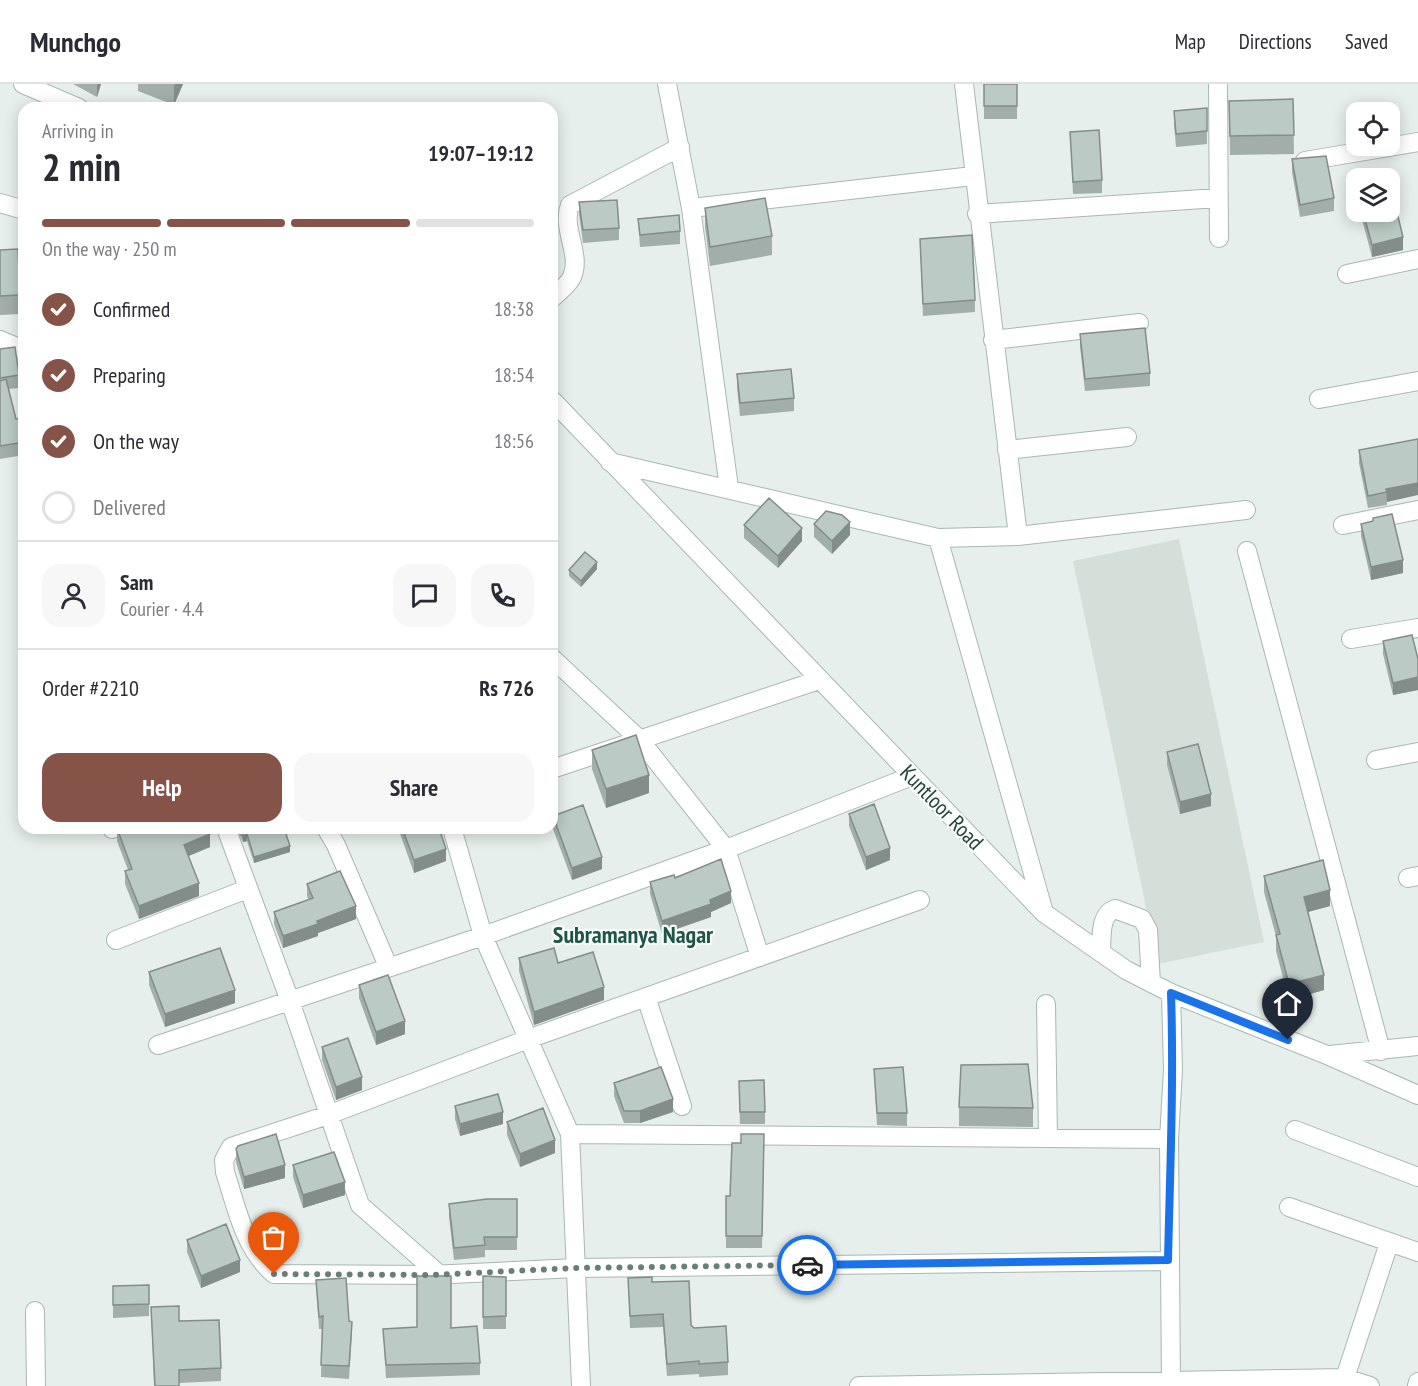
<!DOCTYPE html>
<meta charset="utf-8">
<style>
body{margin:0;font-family:"PT Sans Narrow",sans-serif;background:#f7f7f7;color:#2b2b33;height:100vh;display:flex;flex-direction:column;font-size:22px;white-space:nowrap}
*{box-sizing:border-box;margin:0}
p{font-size:20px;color:#7c7c81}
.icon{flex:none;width:33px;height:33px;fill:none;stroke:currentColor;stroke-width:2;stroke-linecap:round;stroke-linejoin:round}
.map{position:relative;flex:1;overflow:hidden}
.side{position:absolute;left:18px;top:18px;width:540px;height:732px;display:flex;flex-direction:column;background:#fff;border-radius:18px;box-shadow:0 3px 15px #0003}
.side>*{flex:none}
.fabs{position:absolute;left:1346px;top:18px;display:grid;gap:12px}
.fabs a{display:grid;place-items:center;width:54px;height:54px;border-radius:12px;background:#fff;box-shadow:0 3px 15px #0003;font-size:30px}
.pin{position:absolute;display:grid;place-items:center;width:51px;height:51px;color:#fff;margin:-62px -26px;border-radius:50% 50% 50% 0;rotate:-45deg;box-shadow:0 0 6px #0007}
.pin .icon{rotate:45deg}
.courier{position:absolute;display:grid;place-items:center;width:60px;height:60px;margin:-30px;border:4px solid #1a73e8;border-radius:50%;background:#fff;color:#222;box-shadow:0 2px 8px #0007}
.overview em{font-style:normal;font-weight:700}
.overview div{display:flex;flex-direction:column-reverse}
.overview{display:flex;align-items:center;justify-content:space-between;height:102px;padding:0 24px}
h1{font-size:39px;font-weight:700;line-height:45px}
.bar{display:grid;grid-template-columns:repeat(4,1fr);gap:9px 6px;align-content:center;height:72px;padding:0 24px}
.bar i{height:8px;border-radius:4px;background:#e1e1e2}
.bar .selected{background:#855347}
.bar p{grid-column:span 4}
.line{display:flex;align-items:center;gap:15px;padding:0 24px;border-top:2px solid #e1e1e2}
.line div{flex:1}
.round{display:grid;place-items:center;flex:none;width:63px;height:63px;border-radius:18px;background:#f7f7f7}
ol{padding:0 24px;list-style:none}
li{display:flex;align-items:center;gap:18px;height:66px}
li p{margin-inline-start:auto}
li .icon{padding:6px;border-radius:50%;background:#855347;color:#fff;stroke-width:4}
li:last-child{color:#7c7c81}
li i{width:33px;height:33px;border:3px solid #e1e1e2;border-radius:50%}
.action{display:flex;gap:12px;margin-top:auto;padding:12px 24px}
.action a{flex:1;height:69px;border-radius:18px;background:#855347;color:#fff;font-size:24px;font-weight:700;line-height:69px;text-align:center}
.action a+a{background:#f7f7f7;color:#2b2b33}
header{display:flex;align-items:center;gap:36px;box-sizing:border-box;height:84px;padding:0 30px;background:#fff;border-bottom:2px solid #e1e1e2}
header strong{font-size:28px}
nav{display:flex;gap:33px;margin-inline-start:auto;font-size:21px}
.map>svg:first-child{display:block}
</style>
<header>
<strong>Munchgo</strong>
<nav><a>Map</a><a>Directions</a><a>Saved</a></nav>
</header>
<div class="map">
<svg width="1418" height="1302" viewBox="0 0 1418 1302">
<rect width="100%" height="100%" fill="#e6efeb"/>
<path fill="#d4dfda" d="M1179,455l85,403 -106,22 -85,-403z"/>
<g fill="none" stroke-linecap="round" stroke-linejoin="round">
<defs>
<path id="minor" d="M23,0l56,24
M667,0l24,124 38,280
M1218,0l1,154
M1305,77l113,-19
M0,119l24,7
M691,124l282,-32
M977,130l241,-16
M1347,190l71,-15
M552,214c7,-6 16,-13 20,-21 10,-23 -11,-48 -2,-72l110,-58
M0,256l24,10
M993,256l146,-17
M1319,315l99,-18
M552,316l492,513 82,57 45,23 156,62 91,40
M1007,366l120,-13
M610,378l328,76 80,-2 -54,-452
M1343,441l75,-15
M1018,452l228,-26
M938,454l105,371
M1247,467l134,500
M1351,555l67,-11
M552,574l87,81 87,110 34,108
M1376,676l42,-8
M552,685l267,-89
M226,744l64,173 70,204 80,70
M326,744l10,17 52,121
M452,744l31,108 87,198 11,252
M112,745l3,-1
M1408,794l10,-2
M920,816l-392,139 -200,76 -97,32 -7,13 1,12c12,37 19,76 49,102l157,1 145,-7 592,-7
M116,856l131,-51
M1101,869c1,-16 -2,-38 14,-44l27,10 6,11 3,53
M1171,909l2,77 -4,69 2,247
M646,913l36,109
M1046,920l2,133
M158,961l325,-109 243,-87 186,-73
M1330,971l88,-9
M1295,1046l123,47
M570,1050l599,5
M1289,1123l129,45
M35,1227l1,75
M1345,1294l44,-135
M859,1302l486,-8 25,8
M1417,1302l1,-4"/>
</defs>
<use href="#minor" stroke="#a8b8b2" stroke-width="20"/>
<use href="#minor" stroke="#fff" stroke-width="18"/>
</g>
<path fill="#a1aea9" d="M73,0h28l-4,13z
M138,0h45l-9,21 -36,-14z
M984,0h33v35h-33z
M1293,15l1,55 -64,1 -1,-54z
M1207,24v36l-31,3 -2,-23v-13z
M1070,48l32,48v13l-29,1z
M1292,75l42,39v13l-34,6 -8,-45z
M579,118l40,26v12l-36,3 -4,-28z
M705,124l67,28v19l-62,11 -5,-39z
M1360,128h29l14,38 -31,7z
M638,135l42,12v13l-40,3z
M920,155l55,61v12l-52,4z
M0,166l20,45v19l-20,1z
M1080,250l70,39v13l-65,5 -5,-44z
M0,265l19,26v13l-10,1 7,30 8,-1v37l-24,4z
M737,290l57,24v13l-54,5 -3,-29z
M1418,355l-31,63v3l-19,3 -9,-45v-13z
M1373,434l30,55 -32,7 -10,-44v-12l12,-3z
M814,440l36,11 -18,19 -18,-17z
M744,441l58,16 -24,27 -34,-30z
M597,485l-16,18 -12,-11v-6z
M1383,557l35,18v31l-25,5 -10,-41z
M592,666l57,43 -43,15 -14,-39z
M1167,668l44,54 -31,8 -13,-49z
M849,730l41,46 -24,10 -17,-44z
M553,732l49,53 -30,11 -19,-51z
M117,744l93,19 -22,9 11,40 -60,23 -14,-35v-13l3,-1 -11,-29z
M236,744h48l6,24 -36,11 -7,-22 -4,1z
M398,744h43v2l-1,1 6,30 -32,12z
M1264,792l66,30 -22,6 16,78 -35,10 -13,-49v-15l-12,-44z
M675,794l56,25 -20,9v5l-49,17 -12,-40v-12z
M307,800l49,35 -38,14v3l-35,12 -9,-24v-12l35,-12 -2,-4z
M519,874l39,5 46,37 -70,25 -15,-54z
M149,888l86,31 -70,24 -16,-42z
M359,901l46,49 -29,11 -17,-47z
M322,963l40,43 -26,10 -14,-40z
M874,985l33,44v13l-30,-1z
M614,999l59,29 -33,11h-16l-10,-27z
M739,1010l26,18v12h-25z
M455,1022l48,18 -43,12 -5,-17z
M959,1023l74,1v19l-74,-1z
M507,1038l48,31 -35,14 -13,-32z
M764,1050l-2,114h-36v-52h4l11,-53z
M236,1065l49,29 -41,11 -8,-27z
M293,1081l52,30 -42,13 -10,-31z
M517,1115v51h-32v7l-31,3 -5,-43v-13z
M187,1156l53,32 -39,16 -14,-36z
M483,1192l23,1v52h-23z
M628,1194l24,4 39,43 37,37v13l-29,2v-3l-32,2 -4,-49 -33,1z
M316,1196l33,41 3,13 -3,45 -28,-2 1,-48h-3z
M149,1201v31l-36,2v-32z
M151,1223l28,14 42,47v13l-42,2v3h-25z
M451,1244l29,35v12l-94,3 -3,-49z"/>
<path fill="#838d89" d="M97,0h4l-4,13z
M175,0h8l-9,21v-18z
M1403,153v13l-31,7v-12z
M1418,399v12l-31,7 -1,-13z
M850,438v13l-18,19v-13z
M802,444v13l-24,27v-12z
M1403,476v13l-32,7v-13z
M597,478v7l-16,18v-6z
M557,522v6l-5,5v-7z
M1418,593v13l-25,5v-12z
M649,691v18l-43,15v-19z
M1211,710v12l-31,8v-12z
M210,750v13l-26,11v-13z
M247,750v7l-4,1v-6z
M290,762v6l-36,11v-6z
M890,764v12l-24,10v-13z
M446,765v12l-32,12v-13z
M602,773v12l-30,11v-12z
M199,799v13l-60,23v-13z
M1330,806v16l-26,7v-16z
M731,807v12l-20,9v5l-49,17v-13z
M356,822v13l-38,14v3l-35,12v-12l34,-15z
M1324,891v15l-35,10v-16z
M604,903v13l-70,25v-13z
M235,906v13l-70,24v-13z
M405,937v13l-29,11v-13z
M362,993v13l-26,10v-13z
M673,1015v13l-33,11v-12z
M503,1028v12l-43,12v-12z
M555,1056v13l-35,14v-13z
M285,1081v13l-41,11v-12z
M345,1098v13l-42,13v-13z
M240,1176v12l-39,16v-12z"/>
<path fill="#bbcac4" stroke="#838d89" stroke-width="1.5" d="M984,0h33v22h-33z
M1293,15l1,36 -64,1 -1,-35z
M1207,24v23l-31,3 -2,-23z
M1099,46l3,50 -29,2 -3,-50z
M1326,72l8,42 -34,7 -8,-46z
M1391,104l12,49 -31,8 -9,-33h26v-23z
M765,114l7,38 -62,11 -5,-39z
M617,116l2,28 -36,2 -4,-28z
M679,131l1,16 -40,4 -2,-16z
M972,151l3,65 -52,4 -3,-65z
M18,165l2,46 -20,1v-46z
M1145,244l5,45 -65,6 -5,-45z
M15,263l4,28 -19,3v-29z
M791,285l3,29 -54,5 -3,-29z
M6,295l10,40 8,-1v24l-24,4v-65z
M1418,355v44l-32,6 1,3 -19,4 -9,-46z
M769,414l33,30 -24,28 -34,-31z
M826,427l16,4 8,7 -18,19 -18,-17z
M1392,430l11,46 -32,7 -10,-43 12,-3v-3z
M585,468l12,10 -16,19 -12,-11z
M552,516l5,6 -5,4z
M1412,551l6,24v18l-25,6 -10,-42z
M636,651l13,40 -43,14 -14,-39z
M1198,660l13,50 -31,8 -13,-50z
M874,720l16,44 -24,9 -17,-43z
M583,721l19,52 -30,11 -19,-52z
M117,744h91l2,6 -26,11 15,38 -60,23 -14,-35 7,-2z
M239,744h45l6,18 -36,11 -7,-23 -4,2z
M402,744h37l7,21 -32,11z
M721,775l10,32 -21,9 1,4 -49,17 -12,-39 24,-7 1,3z
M1323,776l7,30 -26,7 20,78 -35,9 -13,-49 4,-1 -16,-58z
M340,787l16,35 -39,15 1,3 -35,12 -9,-24 39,-14 -6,-14z
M220,864l15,42 -70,24 -16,-42z
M554,864l4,15 35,-11 11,35 -70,25 -15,-54z
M388,891l17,46 -29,11 -17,-47z
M348,954l14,39 -26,10 -14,-40z
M1028,980l5,44 -74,-1 2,-42z
M661,983l12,32 -33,12h-16l-10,-28z
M903,983l4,46h-30l-3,-44z
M764,996l1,32h-25l-1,-31z
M498,1010l5,18 -43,12 -5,-18z
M543,1024l12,32 -35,14 -13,-32z
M276,1050l9,31 -41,12 -8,-28 2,-3z
M741,1050h23l-2,102h-36v-40h4l2,-53h9z
M334,1068l11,30 -42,13 -10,-30z
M487,1115h30v38h-33l1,8 -31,3 -5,-44z
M226,1140l14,36 -39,16 -14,-36z
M417,1192h34v52l26,-2 3,37 -94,2 -3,-36 34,-2z
M483,1192l23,1v39l-23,1z
M652,1193v5l37,-1 2,44 3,3 32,-2 2,36 -29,2v-3l-32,3 -4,-50 -33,2 -2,-38z
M346,1194l3,43 3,1 -3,44 -28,-1 2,-49 -4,1 -3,-37z
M149,1201v19l-36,1v-19z
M179,1222v15l40,-1 2,48 -42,2v16h-24l-4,-79z"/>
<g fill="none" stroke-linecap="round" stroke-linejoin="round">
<path stroke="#687f78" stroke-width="6" stroke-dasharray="0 10.8" d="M274,1190l156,1 146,-7 231,-3"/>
<path stroke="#1a73e8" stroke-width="8" d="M807,1181l361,-5c2,-89 6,-178 3,-267l117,47"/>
</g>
<g text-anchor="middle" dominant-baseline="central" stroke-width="4.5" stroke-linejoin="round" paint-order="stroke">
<g font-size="22" fill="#24423a" stroke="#f7fbf9">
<text transform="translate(942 723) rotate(46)">Kuntloor Road</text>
</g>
<g font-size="24" font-weight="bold" fill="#1f5548" stroke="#f7fbf9">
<text x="633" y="850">Subramanya Nagar</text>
</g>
</g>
</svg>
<div class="fabs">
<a><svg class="icon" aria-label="locate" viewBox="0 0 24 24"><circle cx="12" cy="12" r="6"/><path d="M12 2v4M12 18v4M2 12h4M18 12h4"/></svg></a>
<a><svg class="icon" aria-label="layers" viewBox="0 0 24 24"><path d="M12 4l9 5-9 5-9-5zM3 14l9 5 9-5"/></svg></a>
</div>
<div class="pin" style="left:274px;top:1190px;background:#ea580c"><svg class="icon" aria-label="bag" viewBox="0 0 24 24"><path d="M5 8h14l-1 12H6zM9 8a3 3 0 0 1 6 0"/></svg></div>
<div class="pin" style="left:1288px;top:956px;background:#1f2937"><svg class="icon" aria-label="home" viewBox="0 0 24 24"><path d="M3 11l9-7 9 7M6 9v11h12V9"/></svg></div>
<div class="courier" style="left:807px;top:1181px"><svg class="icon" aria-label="car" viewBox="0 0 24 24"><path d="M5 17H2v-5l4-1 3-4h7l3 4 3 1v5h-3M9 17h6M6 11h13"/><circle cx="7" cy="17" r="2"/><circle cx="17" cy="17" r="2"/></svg></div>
<section class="side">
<div class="overview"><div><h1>2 min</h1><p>Arriving in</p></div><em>19:07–19:12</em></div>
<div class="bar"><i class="selected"></i><i class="selected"></i><i class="selected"></i><i></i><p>On the way · 250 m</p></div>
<ol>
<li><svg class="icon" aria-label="check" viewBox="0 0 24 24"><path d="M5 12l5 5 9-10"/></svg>Confirmed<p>18:38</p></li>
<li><svg class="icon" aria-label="check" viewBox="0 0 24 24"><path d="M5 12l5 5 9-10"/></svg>Preparing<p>18:54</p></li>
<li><svg class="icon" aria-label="check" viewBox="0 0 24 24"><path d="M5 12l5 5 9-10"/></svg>On the way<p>18:56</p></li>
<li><i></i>Delivered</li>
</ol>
<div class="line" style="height:108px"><a class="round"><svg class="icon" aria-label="person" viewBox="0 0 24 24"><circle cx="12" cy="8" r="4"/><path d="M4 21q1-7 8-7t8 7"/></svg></a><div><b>Sam</b><p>Courier · 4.4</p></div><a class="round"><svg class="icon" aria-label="chat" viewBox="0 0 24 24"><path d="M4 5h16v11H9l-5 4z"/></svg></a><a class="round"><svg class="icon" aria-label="phone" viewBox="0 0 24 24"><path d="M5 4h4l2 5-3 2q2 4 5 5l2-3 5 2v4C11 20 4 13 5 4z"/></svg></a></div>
<div class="line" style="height:78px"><div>Order #2210</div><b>Rs 726</b></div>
<div class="action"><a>Help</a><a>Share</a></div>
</section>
</div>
